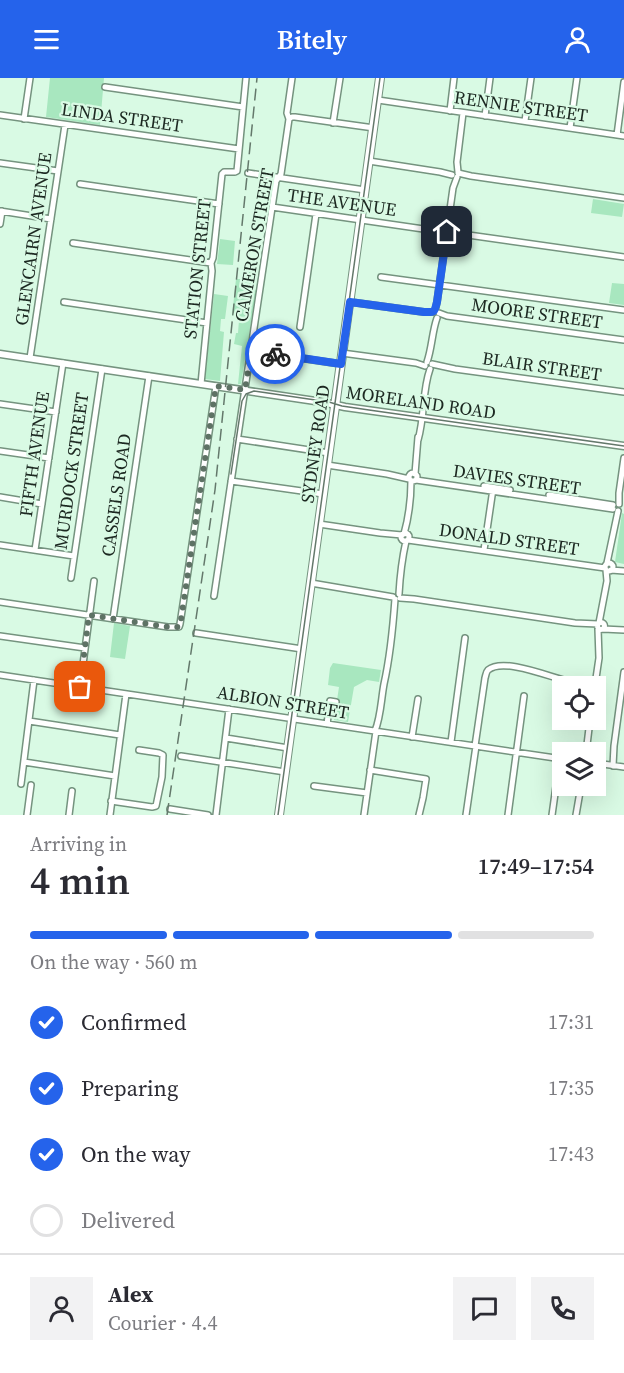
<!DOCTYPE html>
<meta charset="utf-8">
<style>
body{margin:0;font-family:"Source Serif 4",serif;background:#f2f2f3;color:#2b2b33;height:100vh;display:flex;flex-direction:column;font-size:22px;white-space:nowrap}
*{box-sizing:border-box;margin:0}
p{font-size:20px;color:#7c7c81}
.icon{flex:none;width:33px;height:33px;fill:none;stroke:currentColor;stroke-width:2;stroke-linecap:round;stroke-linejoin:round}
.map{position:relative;height:737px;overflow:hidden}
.drawer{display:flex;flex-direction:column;background:#fff;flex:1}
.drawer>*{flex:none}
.fabs{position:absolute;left:552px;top:598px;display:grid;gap:12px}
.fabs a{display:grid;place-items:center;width:54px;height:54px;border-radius:0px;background:#fff;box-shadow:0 6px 24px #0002;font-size:30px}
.pin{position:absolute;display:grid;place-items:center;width:51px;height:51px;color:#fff;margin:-26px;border-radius:12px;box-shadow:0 3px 9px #0006}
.courier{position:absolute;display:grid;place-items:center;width:60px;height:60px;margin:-30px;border:4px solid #2563eb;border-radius:50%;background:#fff;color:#222;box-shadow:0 2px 8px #0007}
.headline em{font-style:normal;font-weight:600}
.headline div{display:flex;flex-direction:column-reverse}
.headline{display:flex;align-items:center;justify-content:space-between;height:102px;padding:0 30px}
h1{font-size:39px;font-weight:600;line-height:45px}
.bar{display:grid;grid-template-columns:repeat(4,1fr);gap:9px 6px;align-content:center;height:72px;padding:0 30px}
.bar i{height:8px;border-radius:4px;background:#e1e1e2}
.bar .selected{background:#2563eb}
.bar p{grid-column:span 4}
.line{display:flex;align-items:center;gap:15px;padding:0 30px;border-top:2px solid #e1e1e2}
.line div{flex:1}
.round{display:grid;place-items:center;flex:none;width:63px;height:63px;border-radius:0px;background:#f2f2f3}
ol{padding:0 30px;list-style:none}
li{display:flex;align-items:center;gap:18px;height:66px}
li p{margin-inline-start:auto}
li .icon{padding:6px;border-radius:50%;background:#2563eb;color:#fff;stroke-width:4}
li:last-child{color:#7c7c81}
li i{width:33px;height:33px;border:3px solid #e1e1e2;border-radius:50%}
header{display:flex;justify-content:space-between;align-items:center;height:78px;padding:0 30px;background:#2563eb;color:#fff;font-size:27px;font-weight:600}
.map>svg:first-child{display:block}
</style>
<header><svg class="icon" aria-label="menu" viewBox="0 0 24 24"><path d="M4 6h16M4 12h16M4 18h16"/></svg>Bitely<svg class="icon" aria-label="person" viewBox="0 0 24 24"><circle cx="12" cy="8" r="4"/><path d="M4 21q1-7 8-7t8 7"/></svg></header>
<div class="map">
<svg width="624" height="737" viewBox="0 0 624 737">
<rect width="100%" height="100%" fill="#d9fae4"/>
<path fill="#a8e7bf" d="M50,0h54l-4,47 -54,-8z
M593,121l31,5 -2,13 -31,-4z
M220,161l15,2 -2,24 -16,-1z
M243,187l14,2 -3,21 2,3 -15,93h-3l4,-38 -8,-2 2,-11h2l1,-13h-2l1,-10 -6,6 4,-37h5z
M612,205l12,1v21l-15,-2z
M214,216l14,2 -3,23h-4l-1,12 4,1 -4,49 -15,-2z
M622,435l2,1v50l-9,-2z
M114,545l16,3 -5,33 -15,-2z
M333,585l48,7 -2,12 -12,-2 -13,7 -6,35 -14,-2 5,-33 -11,-2 2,-17z"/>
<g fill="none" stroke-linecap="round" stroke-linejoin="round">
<defs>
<path id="minor" d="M105,9l138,20
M378,22l246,36
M450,33l4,-33
M0,37l239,34
M485,38l5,-38
M24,41l6,-41
M289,41l3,-2h3l79,11
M525,43l6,-43
M333,45l7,-45
M570,50l7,-50
M617,57l7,-53
M369,83l71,11 12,3
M0,85l58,8
M458,94l-1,-10 6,-49
M248,95l117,17
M458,95l13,3 153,22
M80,106l139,20
M272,129l172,25
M0,133l51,8
M0,146l2,-13
M447,154l177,25
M73,165l138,20
M381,199l243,33
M64,224l143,21
M350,224l74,10h9
M435,233l2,-9 16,-114 4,-11
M439,235l8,3 177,24
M300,249l16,-113
M251,273l90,13
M342,275l74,10 9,3
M30,280l35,-233
M427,284c5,-14 5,-30 10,-44
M432,286l23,5 169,23
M201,306l11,-113 -1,-8 2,-5 9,-84 2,-2h11l2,-1 9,-93
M0,326l56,8
M237,361l92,14
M418,362c7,-24 4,-49 12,-71
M0,373l49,7
M327,387l60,9 22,5
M409 399a4 4 0 1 1 8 0a4 4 0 1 1-8 0Z
M415,396l3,-37
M416,402l197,29
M231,403l92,13
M484,408l26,4
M549,417l64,10
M0,419l42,7
M619,426v-11l5,-35
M319,446l61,9 22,2
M401 459a4 4 0 1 1 8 0a4 4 0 1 1-8 0Z
M404,456c5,-18 7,-35 7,-53
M408,462l197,28
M0,467l74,11
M35,472l28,-187
M484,472l9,-61
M607,485l11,-52
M605 489a4 4 0 1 1 8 0a4 4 0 1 1-8 0Z
M611,492l13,1
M71,500l31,-209
M311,505l82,14
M399,516c1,-18 3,-35 7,-53
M214,518l62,-415 5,-7 8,-55 -2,-6 5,-35
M400,520l14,1 161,24 23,1
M0,524l168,25h11l1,-3 36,-238
M113,541l36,-243
M597.5 548a3.5 3.5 0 1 1 7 0a3.5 3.5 0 1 1-7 0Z
M599,545l8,-42 -1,-11
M603,551l21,1
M196,555l106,16
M0,558l85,12
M0,597l562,84
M595,607l4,-27 -1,-29
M80,609l14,-106
M29,643l91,14
M327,646l3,-23 6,1
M375,653c6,-15 6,-31 9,-47 6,-27 9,-57 11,-85
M412,659l6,-38
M226,660l62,10
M451,664l14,-104
M475,668l10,-68c1,-3 1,-6 3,-8 15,-13 62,7 79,11 9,3 19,4 28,4
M586,675l4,-33
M181,678l104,16
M24,684l91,14
M596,685l28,4
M613,688l1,-20 10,-74
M370,692l56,9 -3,19 -4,17
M21,706l13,-104
M314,708l53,7
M111,723l41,6 4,-1 6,-29 1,-22 -4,-2 -20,-3
M170,731l38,6
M27,737l4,-30
M69,737l3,-24
M110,737l16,-121
M216,737l13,-106
M364,737l12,-84
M466,737l10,-69
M508,737l16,-119
M552,737l8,-57
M576,737l5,-29"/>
<path id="major" d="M0,276l322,48 23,5 279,39"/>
<path id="highway" d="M279,737l101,-737"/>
</defs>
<use href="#minor" stroke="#75937f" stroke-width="8"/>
<use href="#major" stroke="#75937f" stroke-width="9"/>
<use href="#highway" stroke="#75937f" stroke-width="10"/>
<use href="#minor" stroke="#fff" stroke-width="5"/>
<use href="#major" stroke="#fff" stroke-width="6"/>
<use href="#highway" stroke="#fff" stroke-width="8"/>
<path stroke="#64786b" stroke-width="1.5" d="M231,396l11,-73 4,-7 8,-3 75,11 13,4 27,4 255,36
M278,737l102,-737"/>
<path stroke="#64786b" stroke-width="1.5" stroke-dasharray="12 6" stroke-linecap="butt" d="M167,737l48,-325 42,-412"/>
</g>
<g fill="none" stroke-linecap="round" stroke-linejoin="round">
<path stroke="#5e7265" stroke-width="6" stroke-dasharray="0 10.8" d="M80,609l9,-72 86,13 5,-2 36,-240 29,4 6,-39 24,3"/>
<path stroke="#2563eb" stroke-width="8" d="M275,276l66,10 9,-62 74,10c11,0 10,1 13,-10l10,-70"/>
</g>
<g text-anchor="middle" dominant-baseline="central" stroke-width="4.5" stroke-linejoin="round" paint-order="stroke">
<g font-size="18" fill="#1c2821" stroke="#d9fae4">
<text transform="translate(521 28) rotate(8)">RENNIE STREET</text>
<text transform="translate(122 39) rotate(8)">LINDA STREET</text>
<text transform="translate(342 124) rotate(8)">THE AVENUE</text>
<text transform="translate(33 161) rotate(-82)">GLENCAIRN AVENUE</text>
<text transform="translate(254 167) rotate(-80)">CAMERON STREET</text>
<text transform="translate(197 191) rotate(-84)">STATION STREET</text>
<text transform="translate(537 235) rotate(8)">MOORE STREET</text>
<text transform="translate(542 288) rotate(8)">BLAIR STREET</text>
<text transform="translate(421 324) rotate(8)">MORELAND ROAD</text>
<text transform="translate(315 366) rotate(-82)">SYDNEY ROAD</text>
<text transform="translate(34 376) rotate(-82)">FIFTH AVENUE</text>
<text transform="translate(71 393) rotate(-82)">MURDOCK STREET</text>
<text transform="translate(517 401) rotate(8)">DAVIES STREET</text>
<text transform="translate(116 417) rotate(-82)">CASSELS ROAD</text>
<text transform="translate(509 461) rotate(8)">DONALD STREET</text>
<text transform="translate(283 624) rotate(9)">ALBION STREET</text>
</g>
</g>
</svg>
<div class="fabs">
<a><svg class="icon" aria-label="locate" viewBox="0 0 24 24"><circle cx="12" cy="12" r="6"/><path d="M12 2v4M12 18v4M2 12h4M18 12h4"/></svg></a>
<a><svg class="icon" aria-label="layers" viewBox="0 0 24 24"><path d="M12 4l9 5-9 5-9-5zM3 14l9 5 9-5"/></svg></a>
</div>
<div class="pin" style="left:80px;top:609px;background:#ea580c"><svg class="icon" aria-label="bag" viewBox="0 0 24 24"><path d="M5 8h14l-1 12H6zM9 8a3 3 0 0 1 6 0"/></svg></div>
<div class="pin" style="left:447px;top:154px;background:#1f2937"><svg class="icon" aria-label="home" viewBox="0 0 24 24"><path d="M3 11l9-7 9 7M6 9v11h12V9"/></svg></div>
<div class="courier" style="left:275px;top:276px"><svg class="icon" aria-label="bike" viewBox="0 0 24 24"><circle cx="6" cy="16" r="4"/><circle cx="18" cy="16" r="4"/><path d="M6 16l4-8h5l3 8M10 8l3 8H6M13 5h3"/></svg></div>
</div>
<section class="drawer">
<div class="headline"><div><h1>4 min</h1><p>Arriving in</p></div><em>17:49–17:54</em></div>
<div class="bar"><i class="selected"></i><i class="selected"></i><i class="selected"></i><i></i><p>On the way · 560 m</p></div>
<ol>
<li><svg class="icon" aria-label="check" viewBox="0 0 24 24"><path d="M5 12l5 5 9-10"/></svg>Confirmed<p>17:31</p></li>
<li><svg class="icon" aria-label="check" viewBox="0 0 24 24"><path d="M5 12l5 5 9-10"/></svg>Preparing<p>17:35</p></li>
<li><svg class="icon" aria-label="check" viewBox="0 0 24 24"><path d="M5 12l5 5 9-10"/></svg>On the way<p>17:43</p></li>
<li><i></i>Delivered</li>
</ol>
<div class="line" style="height:108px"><a class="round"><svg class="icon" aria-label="person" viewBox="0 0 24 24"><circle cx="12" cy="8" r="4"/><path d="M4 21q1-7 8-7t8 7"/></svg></a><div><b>Alex</b><p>Courier · 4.4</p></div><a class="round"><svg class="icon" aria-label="chat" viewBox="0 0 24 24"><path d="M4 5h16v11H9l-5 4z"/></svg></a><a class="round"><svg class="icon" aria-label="phone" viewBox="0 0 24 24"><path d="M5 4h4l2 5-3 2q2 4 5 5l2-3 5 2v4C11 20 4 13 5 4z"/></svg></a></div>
</section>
